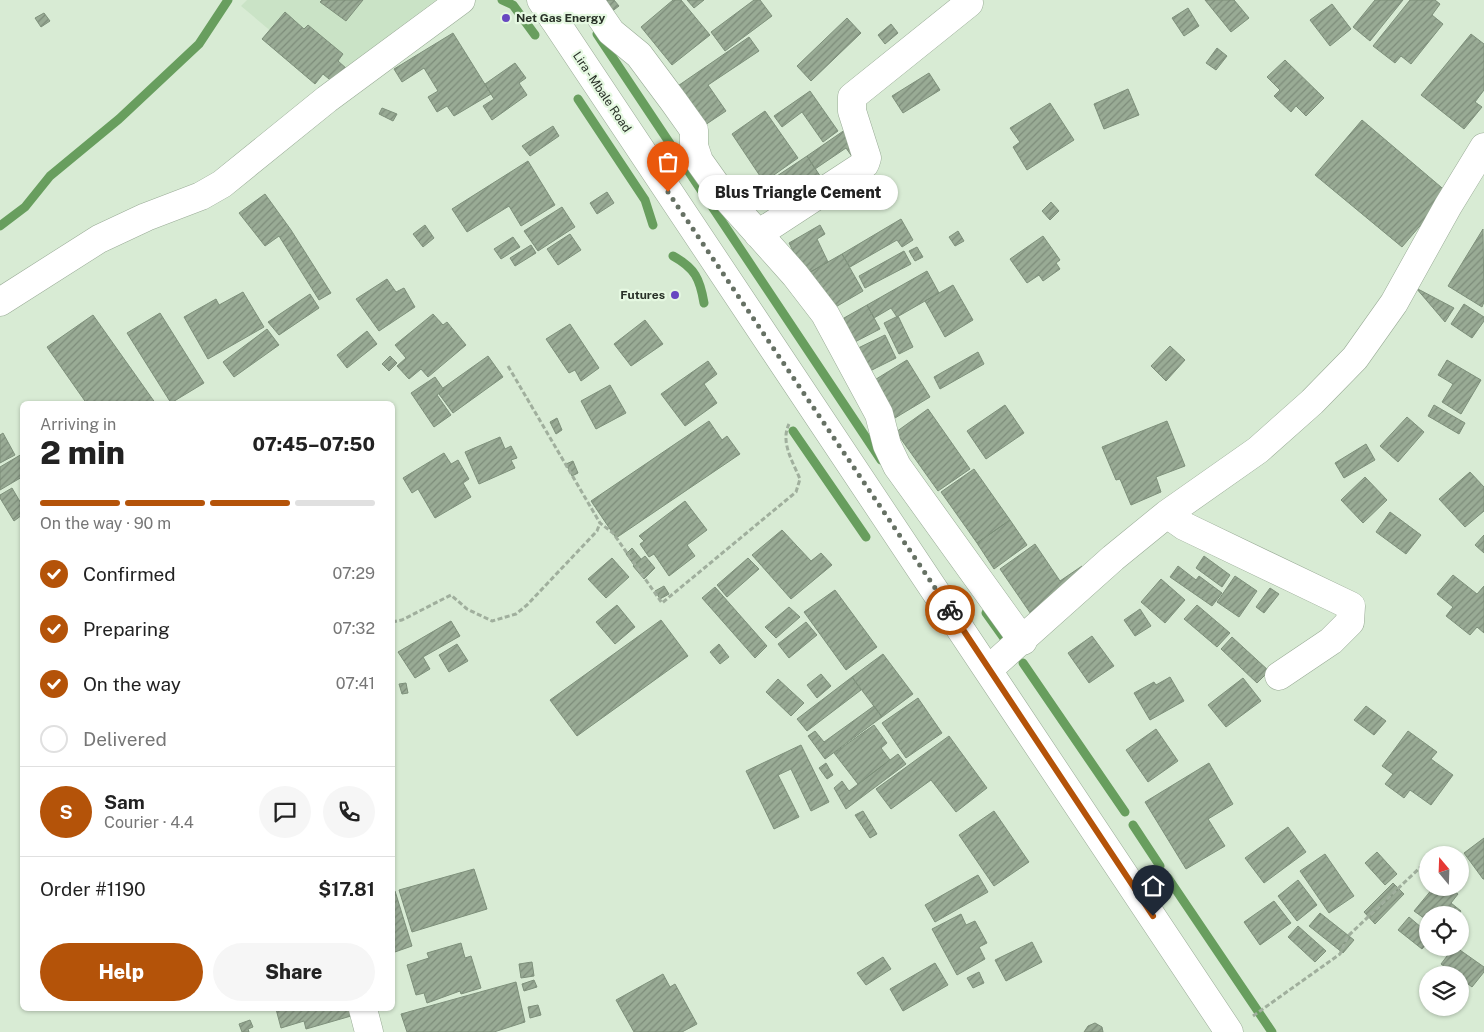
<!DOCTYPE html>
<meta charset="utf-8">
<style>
body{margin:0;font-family:"Public Sans",sans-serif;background:#f6f6f6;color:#222;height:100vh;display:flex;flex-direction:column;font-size:19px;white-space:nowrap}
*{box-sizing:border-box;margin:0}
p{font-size:16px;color:#767676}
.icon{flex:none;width:28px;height:28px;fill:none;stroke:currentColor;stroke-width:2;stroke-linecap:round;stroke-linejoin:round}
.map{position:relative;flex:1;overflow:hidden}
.panel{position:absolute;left:20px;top:401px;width:375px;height:610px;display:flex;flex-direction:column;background:#fff;border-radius:8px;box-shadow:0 1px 4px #0004}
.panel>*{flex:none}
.needle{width:32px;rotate:341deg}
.controls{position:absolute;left:1419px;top:846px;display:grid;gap:10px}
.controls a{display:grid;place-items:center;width:50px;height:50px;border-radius:50%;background:#fff;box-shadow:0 1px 4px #0004;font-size:25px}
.pin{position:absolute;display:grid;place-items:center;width:42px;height:42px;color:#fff;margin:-51px -21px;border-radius:50% 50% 50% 0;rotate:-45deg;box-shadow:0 0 5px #0007}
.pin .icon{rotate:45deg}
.courier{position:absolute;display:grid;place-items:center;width:50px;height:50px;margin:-25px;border:4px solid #b45309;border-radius:50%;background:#fff;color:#222;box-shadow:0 1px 6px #0007}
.bubble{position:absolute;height:35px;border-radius:18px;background:#fff;box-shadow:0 1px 4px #0004;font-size:16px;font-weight:800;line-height:35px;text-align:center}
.overview em{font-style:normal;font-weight:800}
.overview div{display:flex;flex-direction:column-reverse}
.overview{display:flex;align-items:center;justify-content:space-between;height:85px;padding:0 20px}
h1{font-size:32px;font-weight:800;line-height:38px}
.bar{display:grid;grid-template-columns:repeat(4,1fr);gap:8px 5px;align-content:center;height:60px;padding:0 20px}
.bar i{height:6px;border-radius:4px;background:#e0e0e0}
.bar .on{background:#b45309}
.bar p{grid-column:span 4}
.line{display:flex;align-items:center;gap:12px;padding:0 20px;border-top:1px solid #e0e0e0}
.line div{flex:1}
.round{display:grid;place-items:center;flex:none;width:52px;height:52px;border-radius:26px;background:#f6f6f6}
ol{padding:0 20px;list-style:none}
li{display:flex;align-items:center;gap:15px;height:55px}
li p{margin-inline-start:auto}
li .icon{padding:5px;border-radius:50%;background:#b45309;color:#fff;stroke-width:4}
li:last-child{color:#767676}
li i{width:28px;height:28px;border:2px solid #e0e0e0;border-radius:50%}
.primary-button{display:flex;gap:10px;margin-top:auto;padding:10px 20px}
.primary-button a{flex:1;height:58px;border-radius:30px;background:#b45309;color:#fff;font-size:20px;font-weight:800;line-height:58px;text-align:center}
.primary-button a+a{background:#f6f6f6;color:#222}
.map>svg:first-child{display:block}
</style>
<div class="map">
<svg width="1484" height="1032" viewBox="0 0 1484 1032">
<defs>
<pattern id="building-hatch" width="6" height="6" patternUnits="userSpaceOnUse" patternTransform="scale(1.25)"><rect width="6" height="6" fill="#99ab95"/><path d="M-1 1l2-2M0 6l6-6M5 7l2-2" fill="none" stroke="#7d8c7a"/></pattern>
</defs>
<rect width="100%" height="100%" fill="#d8ebd4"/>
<path fill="#cae3c6" d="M247,0h189l-107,80 -88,-74z"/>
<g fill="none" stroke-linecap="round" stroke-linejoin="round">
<path stroke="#689e5e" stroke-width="9" d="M502,0l11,5 22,30
M597,34l284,426
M578,99l67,101 8,25
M0,226l25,-19 25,-31 69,-57 80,-75 29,-44
M673,256c22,12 27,23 31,47
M793,431l73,106
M986,613l20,28
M1023,663l102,149
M1133,825l27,41
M1168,878l104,154"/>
</g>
<path fill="url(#building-hatch)" stroke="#7e907b" d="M322,0h41l-17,21 -26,-19z
M603,0h11l5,6 -21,16z
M673,0h8l29,35 -38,30 -31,-38z
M687,0h17l-10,8z
M754,0h6l12,16 -47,35 -14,-19z
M1205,0h29l15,18 -18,14z
M1375,0h28l-33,41 -17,-14z
M1410,0h25l5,4 -8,11 11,9 -32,40 -10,-8 -6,7 -22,-17z
M1332,4l19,25 -21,17 -20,-26z
M1188,8l11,18 -15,10 -12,-18z
M285,12l19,17 4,-4 35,29 -5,7 9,8 -13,14 -11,-9 -8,10 -53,-45z
M44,13l6,8 -9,6 -6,-9z
M847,18l14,15 -50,48 -14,-15z
M891,24l7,9 -13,11 -7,-9z
M453,33l38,61 -37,22 -7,-10 -10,6 -9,-15 10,-6 -14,-23 -22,14 -8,-13z
M1471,34l13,10v46l-9,12 7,5 -18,22 -43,-34z
M749,37l10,14 -51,34 18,26 -30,20 -27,-39z
M1217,48l10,8 -11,14 -10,-7z
M1285,60l39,38 -18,18 -10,-10 -5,6 -17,-16 6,-6 -13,-13z
M515,63l11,15 -7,5 8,12 -35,25 -9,-14 11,-7 -9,-15z
M929,73l11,17 -37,23 -11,-17z
M1128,89l11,26 -35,14 -10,-25z
M810,91l28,40 -15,11 -21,-30 -20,15 -8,-11z
M1050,103l24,37 -47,30 -14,-23 7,-5 -10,-14z
M382,108l15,6 -4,7 -14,-7z
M765,111l33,47 -34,24 -32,-48z
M1362,120l86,73 -46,54 -87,-72z
M852,125l8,43 -14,-20 -31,21 -8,-13z
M553,126l6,10 -29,20 -8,-10z
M807,156l21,32 -30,20 -21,-32z
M528,161l27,44 -34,21 -12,-20 -42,26 -15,-23z
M607,192l7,11 -17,11 -7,-11z
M265,194l26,36 40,63 -12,7 -40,-64 -14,10 -26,-33z
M1051,202l8,9 -9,9 -8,-9z
M562,207l13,20 -37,24 -14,-20z
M901,219l12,21 -11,7 -5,-7 -47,27 -8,-13z
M425,225l9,13 -11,9 -10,-13z
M820,225l5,9 -8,5 11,23 -23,13 -16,-32z
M1483,229l1,73 -2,5 -34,-21z
M958,231l6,10 -9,5 -6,-9z
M570,234l11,16 -23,15 -11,-16z
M1043,236l17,24 -4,3 4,6 -17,12 -4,-6 -12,8 -17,-24z
M513,237l7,10 -19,12 -7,-10z
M531,245l5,8 -21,13 -5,-8z
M917,247l6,10 -8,4 -6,-10z
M904,251l7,13 -46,24 -6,-12z
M842,254l21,37 -36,21 -22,-37z
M927,271l12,22 -42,24 -6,-9 -17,10 -7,-13z
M387,279l9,13 8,-4 11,19 -36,24 -23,-32z
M953,285l20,35 -28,17 -20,-36z
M1416,288l38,20 -9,14z
M243,292l21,35 -56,32 -24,-42 32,-18 3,6z
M310,294l9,14 -40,27 -11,-13z
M1464,304l20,13v4l-12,17 -21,-14z
M867,305l13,24 -31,16 -11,-20 7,-4 -1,-3z
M160,313l44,70 -33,20 -44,-70z
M433,314l10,11 4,-3 19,23 -38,32 -7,-8 -12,10 -12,-13 9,-8 -11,-13z
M93,315l63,89h-69l-40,-57z
M898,316l15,31 -14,7 -15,-31z
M645,320l18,24 -32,22 -17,-22z
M570,324l29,44 -18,13 -6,-11 -6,3 -23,-34z
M267,329l12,16 -45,32 -11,-15z
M367,331l10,13 -30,24 -10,-13z
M885,335l11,23 -32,16 -12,-23z
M1170,346l15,14 -19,21 -15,-15z
M978,352l6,12 -44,25 -6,-12z
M390,356l7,7 -8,8 -7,-7z
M488,356l15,21 -50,36 -14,-19 5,-4 -1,-2z
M907,360l23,37 -35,21 -22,-37z
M1447,360l34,20 -20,34 -19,-12 11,-18 -15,-9z
M708,361l9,13 -13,10 13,19 -32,23 -24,-32z
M435,377l9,13 -7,5 14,20 -17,12 -23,-34z
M610,385l16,28 -30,16 -15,-28z
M1005,405l19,28 -38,26 -19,-28z
M1434,405l31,18 -6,11 -31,-18z
M928,409l42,60 -32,22 -42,-59z
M1407,417l17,15 -26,30 -18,-16z
M557,418l5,12 -6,4 -6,-12z
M709,421l13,19 5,-4 13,18 -124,84 -25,-37z
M1167,421l18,45 -29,11 5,15 -30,13 -11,-26 -4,1 -14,-33z
M3,433l12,22 -15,8v-28z
M500,437l5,12 6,-3 6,12 -6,2 4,8 -36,16 -14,-32z
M1366,444l9,16 -31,18 -9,-15z
M444,453l7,11 7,-4 11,19 -6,4 8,14 -36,21 -17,-29 -6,4 -9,-15z
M22,454v23l-22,13v-23z
M573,461l5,12 -6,3 -6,-12z
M974,469l36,51 -33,23 -36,-51z
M1470,472l14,15v24l-19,16 -26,-28z
M1365,477l22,23 -24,23 -22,-23z
M12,488l10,17v10l-8,6 -14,-23v-3z
M685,501l22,29 -20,15 8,11 -26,20 -15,-22 -5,3 -9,-13 4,-3 -5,-5z
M1390,512l31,23 -15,19 -30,-22z
M1010,520l17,25 -33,24 -17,-26z
M782,530l29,31 10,-8 11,12 -41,34 -39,-44z
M1484,535v18l-9,-8z
M1035,544l25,37 22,-15 13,19 -60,35 -35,-51z
M632,548l9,11 -7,6 -8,-11z
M645,556l10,12 -11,11 -11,-13z
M1204,556l26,19 -8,12 -26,-19z
M612,558l17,19 -23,21 -18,-19z
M748,558l11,11 -32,28 -10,-12z
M1178,566l18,14 3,-4 23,17 -10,13 -42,-29z
M1453,575l24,19 7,-8v47l-7,-6 -7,8 -24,-19 7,-9 -16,-13z
M1235,576l22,15 -18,26 -22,-15z
M1161,579l24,21 -20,23 -24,-21z
M664,586l5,8 -9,5 -5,-8z
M715,587l52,59 -12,12 -53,-60z
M1270,588l9,6 -15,19 -8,-6z
M835,590l42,57 -31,23 -42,-58z
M617,605l18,22 -20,17 -19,-22z
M1197,605l33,28 -13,14 -33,-28z
M789,607l11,10 -24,21 -11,-11z
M1140,609l11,17 -16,10 -11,-16z
M661,620l27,36 -111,80 -27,-36z
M451,621l9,15 -37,21 7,12 -15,9 -17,-26z
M806,622l11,13 -28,23 -11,-14z
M1092,636l22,30 -25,17 -21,-30z
M1232,637l37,34 -12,12 -36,-34z
M457,644l11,17 -19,11 -10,-17z
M719,644l10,13 -9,7 -10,-12z
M883,654l30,40 -31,23 -30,-40z
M821,674l10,12 -14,12 -10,-13z
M852,677l9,13 -54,41 -10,-12z
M1170,677l14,24 -34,19 -16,-27 20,-11 2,3z
M1243,678l18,23 -35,26 -18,-22z
M778,679l26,24 -13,13 -25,-24z
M406,683l2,10 -6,1 -3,-10z
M918,698l24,35 -36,25 -24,-35z
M874,706l8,11 -57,42 -17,-23 7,-5 9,11z
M1366,706l20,15 -12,14 -20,-15z
M874,725l13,18 -6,5 9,12 -32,24 -24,-31z
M1156,729l22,32 -30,21 -22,-32z
M1408,731l29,21 -6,7 22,16 -22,30 -21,-15 -6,8 -19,-14 8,-10 -11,-8z
M949,736l38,52 -31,24 -25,-32 -40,29 -15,-20z
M801,745l28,57 -18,9 -20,-42 -13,6 21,42 -25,12 -28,-58z
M898,754l8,10 -60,45 -12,-21 8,-7 7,10z
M826,763l7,12 -6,4 -8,-11z
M1209,763l24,41 -25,15 17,27 -39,23 -41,-67z
M863,811l14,23 -7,4 -15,-23z
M994,811l35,51 -35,24 -35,-51z
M1288,827l18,25 -42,31 -19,-25z
M1484,838v41h-1l-19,-26z
M1377,852l20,22 -12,11 -20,-22z
M1325,854l29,42 -25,17 -29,-42z
M474,869l13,40 -75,23 -13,-42z
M978,875l10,17 -53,30 -10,-17z
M1298,880l19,25 -20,16 -19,-25z
M1393,883l11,11 -29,30 -11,-12z
M1433,888h16l9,6 -7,9 10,8 -3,4h-30v6l-14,-10z
M392,891h3l17,55 -20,7z
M1274,901l17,22 -31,22 -16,-23z
M1320,913l34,27 -11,13 -34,-27z
M961,914l5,11 9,-4 12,22 -8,4 6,12 -28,16 -25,-46z
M1409,917l19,16v9l-6,7 -24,-19z
M1298,926l28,25 -11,11 -27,-25z
M1032,942l10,20 -36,19 -11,-21z
M461,943l4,15 6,-2 10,32 -20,6 -1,-3 -33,12 -3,-10 -8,2 -9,-30 22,-7 -2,-5z
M1453,948h4l27,19v5l-12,15 -12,-9v-3h-4l-15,-11z
M883,957l8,12 -25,16 -9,-12z
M532,962l2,14 -13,2 -2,-14z
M935,963l13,22 -45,26 -13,-22z
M979,972l5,11 -11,5 -6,-10z
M663,974l7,13 5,-3 22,40 -15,8h-48l-18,-32z
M534,980l3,7 -13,4 -2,-7z
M516,982l9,40 -31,10h-87l-6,-18z
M538,1005l3,10 -11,3 -2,-11z
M276,1009h80l2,5 -52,15 -2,-8 -23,7z
M250,1020l3,7 -5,2 1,3h-7l-3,-8z
M1095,1023l7,4 1,5h-19l4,-6z"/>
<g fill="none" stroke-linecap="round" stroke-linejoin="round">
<defs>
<path id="minor" d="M589,0l22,32 28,23 35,47 20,28v16l5,15 22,31 74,83 30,39 54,100 8,31 10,21 126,175
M553,18l27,-18
M758,234l107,-70 2,-6 -15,-47v-14l117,-94
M0,302l99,-63 47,-22 55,-21 21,-12 105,-85 134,-99
M1167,514l17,12 167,80 -1,16 -19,19 -52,35
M989,669l124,-111 54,-44 91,-64 54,-48 43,-44 39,-55 54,-97 36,-59
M363,1009l6,23"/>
<path id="major" d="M541,0c228,345 460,687 688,1032"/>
</defs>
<use href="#minor" stroke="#99ab96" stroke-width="29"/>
<use href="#major" stroke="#99ab96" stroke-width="29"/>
<path stroke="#a0af9d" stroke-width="3" stroke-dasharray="5 2.5" stroke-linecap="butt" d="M508,366l92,157 13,10 49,70 134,-111 4,-13c-7,-17 -20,-37 -11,-55
M392,622l10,-2 49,-25 16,14 25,12 24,-7 11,-9 70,-74 3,-8
M1433,855l6,-6
M1253,1016l87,-62 8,-18 80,-76"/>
<use href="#minor" stroke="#fff" stroke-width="28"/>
<use href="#major" stroke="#fff" stroke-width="28"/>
</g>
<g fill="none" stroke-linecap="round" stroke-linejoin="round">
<path stroke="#667164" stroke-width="5" stroke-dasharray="0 9" d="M668,192l282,418"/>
<path stroke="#b45309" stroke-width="6" d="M950,610l203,306"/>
</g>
<g fill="#6848c1" stroke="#e5f8e1" stroke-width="2">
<circle cx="506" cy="18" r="5"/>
<circle cx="675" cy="295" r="5"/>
</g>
<g text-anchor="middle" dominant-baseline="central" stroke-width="4.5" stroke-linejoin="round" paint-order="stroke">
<g font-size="12" font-weight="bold" fill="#283027" stroke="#e5f8e1" text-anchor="start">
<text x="516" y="18">Net Gas Energy</text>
<text x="665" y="295" text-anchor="end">Futures</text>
</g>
<g font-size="12" fill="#283027" stroke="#e5f8e1">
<text transform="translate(602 92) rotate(56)">Lira - Mbale Road</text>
</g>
</g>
</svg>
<div class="controls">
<a><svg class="needle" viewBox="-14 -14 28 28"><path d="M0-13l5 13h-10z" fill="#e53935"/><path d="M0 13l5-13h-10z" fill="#767676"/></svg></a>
<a><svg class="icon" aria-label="locate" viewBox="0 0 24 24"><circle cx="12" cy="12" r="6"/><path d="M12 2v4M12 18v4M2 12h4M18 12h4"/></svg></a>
<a><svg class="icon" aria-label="layers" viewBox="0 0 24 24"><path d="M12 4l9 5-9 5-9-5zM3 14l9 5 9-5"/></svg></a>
</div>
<div class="pin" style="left:668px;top:192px;background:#ea580c"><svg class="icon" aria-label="bag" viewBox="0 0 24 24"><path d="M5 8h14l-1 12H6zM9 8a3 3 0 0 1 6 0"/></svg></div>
<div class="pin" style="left:1153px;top:916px;background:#1f2937"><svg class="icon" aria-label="home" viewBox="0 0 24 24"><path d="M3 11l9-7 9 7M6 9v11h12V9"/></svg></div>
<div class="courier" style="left:950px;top:610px"><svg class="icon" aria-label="bike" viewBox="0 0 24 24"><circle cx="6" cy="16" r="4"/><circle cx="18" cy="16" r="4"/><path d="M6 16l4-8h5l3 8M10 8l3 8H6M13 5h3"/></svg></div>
<div class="bubble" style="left:698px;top:175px;width:200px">Blus Triangle Cement</div>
<section class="panel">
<div class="overview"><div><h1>2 min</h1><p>Arriving in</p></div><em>07:45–07:50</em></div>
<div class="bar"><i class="on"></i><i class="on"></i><i class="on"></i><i></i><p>On the way · 90 m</p></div>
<ol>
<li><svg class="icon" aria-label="check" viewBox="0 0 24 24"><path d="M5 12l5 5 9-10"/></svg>Confirmed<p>07:29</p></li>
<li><svg class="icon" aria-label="check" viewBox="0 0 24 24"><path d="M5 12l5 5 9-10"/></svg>Preparing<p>07:32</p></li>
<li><svg class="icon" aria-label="check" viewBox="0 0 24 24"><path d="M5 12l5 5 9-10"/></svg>On the way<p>07:41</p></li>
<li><i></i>Delivered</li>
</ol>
<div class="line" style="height:90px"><b class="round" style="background:#b45309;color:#fff">S</b><div><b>Sam</b><p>Courier · 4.4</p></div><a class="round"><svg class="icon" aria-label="chat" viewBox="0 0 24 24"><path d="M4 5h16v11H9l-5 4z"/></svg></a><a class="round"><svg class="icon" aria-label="phone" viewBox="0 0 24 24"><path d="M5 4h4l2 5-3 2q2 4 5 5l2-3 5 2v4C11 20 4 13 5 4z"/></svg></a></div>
<div class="line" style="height:65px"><div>Order #1190</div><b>$17.81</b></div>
<div class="primary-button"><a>Help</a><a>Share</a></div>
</section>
</div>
